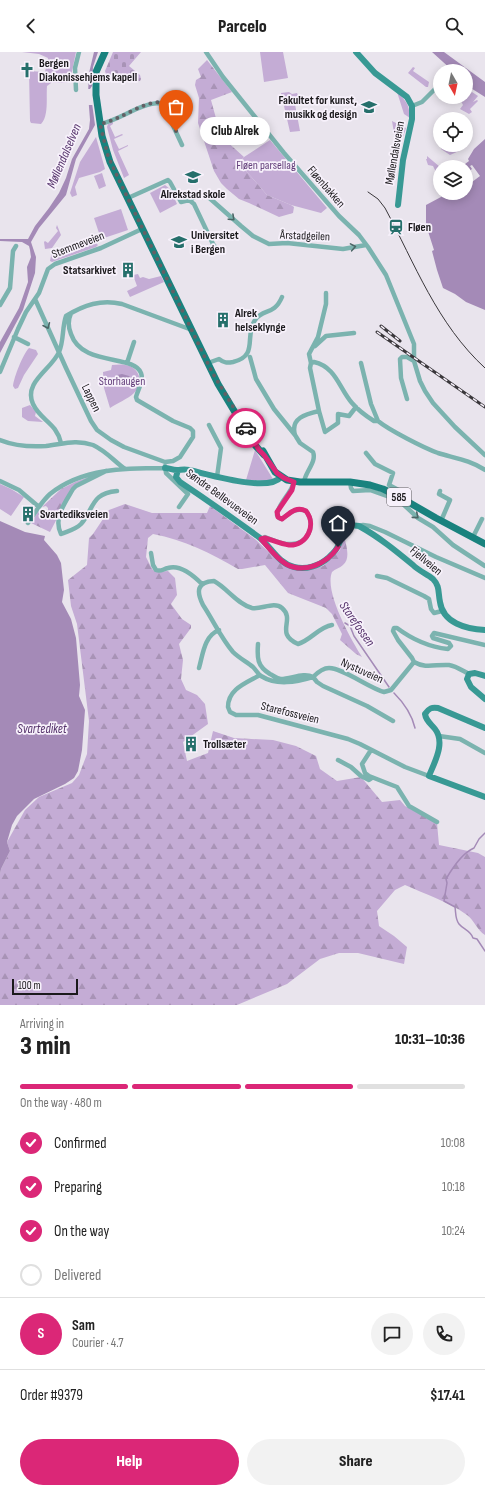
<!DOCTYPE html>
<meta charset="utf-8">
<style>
body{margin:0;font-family:"Sofia Sans Condensed",sans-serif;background:#f2f2f2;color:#222;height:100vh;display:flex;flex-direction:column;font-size:15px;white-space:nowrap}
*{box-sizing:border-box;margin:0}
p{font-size:13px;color:#767676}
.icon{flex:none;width:22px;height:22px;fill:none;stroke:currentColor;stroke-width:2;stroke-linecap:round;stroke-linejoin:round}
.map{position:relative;height:953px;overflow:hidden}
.panel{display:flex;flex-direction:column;background:#fff;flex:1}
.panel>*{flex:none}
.needle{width:26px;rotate:171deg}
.buttons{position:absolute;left:433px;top:12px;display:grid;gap:8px}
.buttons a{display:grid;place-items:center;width:40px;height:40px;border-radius:50%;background:#fff;box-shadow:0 2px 10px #0003;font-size:20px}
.scale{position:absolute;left:12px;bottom:10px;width:66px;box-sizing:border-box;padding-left:4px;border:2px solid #1b191c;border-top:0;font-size:11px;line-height:14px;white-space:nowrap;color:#1b191c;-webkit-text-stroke:3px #f7f1fb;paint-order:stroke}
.pin{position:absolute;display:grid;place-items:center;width:34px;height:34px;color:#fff;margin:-41px -17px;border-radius:50% 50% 50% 0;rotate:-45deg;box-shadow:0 0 4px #0007}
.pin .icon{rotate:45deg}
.courier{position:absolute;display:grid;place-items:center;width:40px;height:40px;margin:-20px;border:3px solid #db2777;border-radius:50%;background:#fff;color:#222;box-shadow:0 1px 5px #0007}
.bubble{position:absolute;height:28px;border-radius:14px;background:#fff;box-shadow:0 2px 10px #0003;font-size:13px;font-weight:800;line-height:28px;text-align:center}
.summary em{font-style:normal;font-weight:800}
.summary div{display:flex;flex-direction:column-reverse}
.summary{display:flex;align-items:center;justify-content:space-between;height:68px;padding:0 20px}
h1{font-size:26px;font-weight:800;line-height:30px}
.bar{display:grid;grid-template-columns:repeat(4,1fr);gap:6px 4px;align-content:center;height:48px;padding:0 20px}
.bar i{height:5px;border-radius:3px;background:#e0e0e0}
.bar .selected{background:#db2777}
.bar p{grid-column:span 4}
.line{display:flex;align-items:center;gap:10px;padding:0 20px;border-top:1px solid #e0e0e0}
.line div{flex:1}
.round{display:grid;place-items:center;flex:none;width:42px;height:42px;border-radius:21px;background:#f2f2f2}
ol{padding:0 20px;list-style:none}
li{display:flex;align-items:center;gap:12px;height:44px}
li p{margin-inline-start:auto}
li .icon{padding:4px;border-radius:50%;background:#db2777;color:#fff;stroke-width:4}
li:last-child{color:#767676}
li i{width:22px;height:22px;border:2px solid #e0e0e0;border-radius:50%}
.primary-button{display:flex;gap:8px;margin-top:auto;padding:8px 20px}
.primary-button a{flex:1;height:46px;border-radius:24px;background:#db2777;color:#fff;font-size:16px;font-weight:800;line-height:46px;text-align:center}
.primary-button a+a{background:#f2f2f2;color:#222}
header{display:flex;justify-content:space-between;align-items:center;height:52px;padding:0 20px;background:#fff;font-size:18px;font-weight:800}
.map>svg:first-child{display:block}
</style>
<header><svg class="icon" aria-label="back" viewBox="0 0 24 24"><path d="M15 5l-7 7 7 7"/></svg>Parcelo<svg class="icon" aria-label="search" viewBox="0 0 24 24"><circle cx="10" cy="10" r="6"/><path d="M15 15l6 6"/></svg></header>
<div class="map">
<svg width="485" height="953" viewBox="0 0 485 953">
<defs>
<pattern id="forest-firs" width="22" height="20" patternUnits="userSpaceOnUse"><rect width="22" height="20" fill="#c4acd5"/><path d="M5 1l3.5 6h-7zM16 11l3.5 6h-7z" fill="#a893b6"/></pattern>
<pattern id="cemetery-stones" width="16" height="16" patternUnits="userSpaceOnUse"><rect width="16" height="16" fill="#c4acd5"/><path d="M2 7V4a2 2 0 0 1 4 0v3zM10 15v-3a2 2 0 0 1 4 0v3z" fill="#a893b6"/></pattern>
</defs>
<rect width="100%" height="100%" fill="#e9e4ed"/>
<path fill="#c4acd5" d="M22,0h54l-6,29 -2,2h-17l-4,3c-1,11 2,30 -6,38l-10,-1 -1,-2 -1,-50 16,1 3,-14 -9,-4z
M260,0h23l5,26 -24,4z
M413,15l2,1 -2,3 16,11 -1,5h-2l-18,-14z
M289,40l3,2 5,-1 1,2 -4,4 6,32 -10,1 -9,-39z
M397,40c10,10 12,12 13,26l-6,-4z
M472,40l6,4 -5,6 4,-2 1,1 -8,8 2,3 -3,2 -9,-5 3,-4 -4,-8h7l1,-3 2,1z
M392,69l14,7 -3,9 -9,-4z
M113,70v2l-3,2 5,11 7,-3 1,1 -9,4 5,10 9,-4v1l-10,5 11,24 -5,3 -11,-28 -6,-23 1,-3z
M96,85l9,32 -5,3 -21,6 -4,9 2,8 -5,2 -2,-4 10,-31z
M270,88l57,68 -6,5 -30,-8 -24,-10 -27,-31v-3l4,-4z
M443,93h10l8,3 -2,3 -9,4 -9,-6z
M427,104l13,11v10h-6l2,-4h2l-2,-1 -3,-6 -5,-1 -2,-6h1z
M102,121l4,13 -7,3 -5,-13z
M165,133l5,4 7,15 -17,9 -10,-20z
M121,157l7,21 -27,9 -7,-21z
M57,173l4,10 -9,13 -7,1 -1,-7 1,-1 3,2 10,-12 -2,-3z
M92,187l6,6 -2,2 -44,15 -2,-1 2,-10 15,-5 5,4 9,-3 1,2 6,-3 2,-4 -2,-2z
M138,222l2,4 3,-1 6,2 12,-3 3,6 -34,15 -3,-6 10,-5 -4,-11z
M29,296l7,2 2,4 -14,21 -6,13 -3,1 -2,-3c1,-9 10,-32 16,-38z
M112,313c4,0 9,-1 13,0 14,1 20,18 9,28 -6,6 -17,10 -24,15l-6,-20 -1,-16 8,-2z
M30,353l6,7 -1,4 8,6 -15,-1 -6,-4v-9z
M255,398l18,29 -3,2 -24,-1z
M0,432l11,5 13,8 -13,19 -11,-7z"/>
<path fill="url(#forest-firs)" d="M207,8l25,32 -21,8 9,33 4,6 20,18 -4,4v3l27,31 24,10 3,2 -1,6 -14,4 -30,-14 -10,-4 -12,-10 -6,-6 -7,-12 -16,-48 1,-25 -4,-13 1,-5 5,-3 -3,-8z
M97,422l-23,12 -24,46 -19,-9 8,-13 6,3 3,-2v-3l-2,-2 -4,1 19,-18 14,-7z
M125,452l27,9h55l3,-7 45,33 22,21 31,10 15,-4 8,-7 9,-9 4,-14c2,8 7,23 -1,29 -3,3 -8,4 -11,7 -8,20 19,67 30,85l-6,-3 -16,-14 2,-6 -10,-20 -6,-6 -38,-15 -23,-28 -23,4h-4c-27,-16 -54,-29 -85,-35l-5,4 -2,19 4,8 3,5 4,2 11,-1 7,7 2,17 -6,9 11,15 9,6v3l-12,16 4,16 -2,19 5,11 11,5 8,9 3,20 -25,18 4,19 21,-8 5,-22 21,7 39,2 23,6 20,10 4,13 17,12 24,-4 21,25 18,-2 5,6 32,17 2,22 39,8 7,4v78c-8,-5 -11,-15 -18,-20 -18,-13 -42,-21 -62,-30l-10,5 -18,21 2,15 15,10 13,11 -3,17 -46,-11h-19l-19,6 -33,25 -50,21h-237v-131l1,-5 9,-18 -3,-9 18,-32 14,-13 33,-14 7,-8 8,-21 2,-33 -12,-97 -6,-18 -3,-26 19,-15 2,-27 4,-4 16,-24z"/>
<path fill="url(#cemetery-stones)" d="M113,0h28l-12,14 11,9 1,4 -1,2 -24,1 -9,-4 -2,-7z"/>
<path fill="#a48ab7" d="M94,0h4l-5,15 -1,19v17l3,22 -19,34 -10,36 -27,33 -8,14 5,15 -1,16 -12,37 -23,43v-11l19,-34 9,-26 -1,-15 4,-10 -1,-7 -1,-4 -7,-4 -22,-1v-2h28l7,-13 14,-18 10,-15 7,-15 6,-19 17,-30 1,-9 -2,-26 1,-21z
M432,0h12l41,30v15l-19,-12v-14h-13z
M485,87v171l-19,-8 -11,-8 -12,-6 -6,-18 -5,-19 2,-1 -8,-25v-20l15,-8 4,-4h21v-26h-5l8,-6 -1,-2 6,-10z
M122,322l7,2 7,7 -6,2 -14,-3 -1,-2 2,-5z
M0,469l25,11 20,4 -1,4 13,15 4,8 3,27 -2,12 9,17 5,19 4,47 -1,11 6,14 -3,40 -4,21 -4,7 -9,6 -31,15 -17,17 -5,9 -5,17 3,9 -9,18 -1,5z"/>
<path fill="#e9e4ed" d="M92,34l1,19h-6l-1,-16h4z
M472,113l8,11 -8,6 -6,-9 6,-4 -2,-3z"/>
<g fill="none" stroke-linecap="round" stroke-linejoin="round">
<path stroke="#a48ab7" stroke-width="1.5" d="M345,571l5,3 4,10 35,51
M394,641c9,9 18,22 21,35
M485,781l-6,6 -5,9c-12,5 -21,19 -28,31l1,4 -3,18 11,6c1,6 0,12 4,17 4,5 12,7 14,14l4,1 8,12"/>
<path stroke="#7bb3af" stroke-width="4.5" d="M206,0l17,25 61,76 55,63 20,19 9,12 18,28 28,69v17l6,20 5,10 8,12 22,24 30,28
M76,38l-1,-22 4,-16
M412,54l10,-4 18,-18
M100,72c20,-4 40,-21 60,-21l4,3 18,39
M128,146l40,-18 2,2 11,20 8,-2 5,4 19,40 3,4
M189,148l13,-6 4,1 35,31 12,10 16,8 18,-1 56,6 23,-4
M35,247l31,69 25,53 6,9 14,10 13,7 41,15 8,-1 7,-4 13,-20v-6l-3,-3 -17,-7 -36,-21 -1,-3c2,-8 8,-16 5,-24 -7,-19 -59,-6 -70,-39 -3,-7 -3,-14 0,-21
M0,253l10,-17 3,-37 3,-5
M14,285l14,7
M315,294l11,-10 28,-3
M250,305l6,22 18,30 21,26 5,8 13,9c4,10 -8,20 -9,30
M127,311l7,-21
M208,311l11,-4c5,4 8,4 14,3 26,-6 11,-26 22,-42 8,-12 19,-4 27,-23
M311,311l-2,-9 9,-17 8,-33v-11
M361,311l10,41 7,17
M0,320l18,-43 8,-17 13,-19 9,-24 7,-5 46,-16 41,-19
M407,347l-6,-21 -1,-19 2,-2h5l7,4
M319,359l6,21 13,-9v-9l11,2 7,-9
M209,373l12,23 -4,29
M295,383c-5,-17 11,-21 24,-24l-9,-43 1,-5 3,-1c22,5 25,26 38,41 6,7 14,13 22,18h4c11,9 46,27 60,32 16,5 32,7 47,17
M0,388c15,6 31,7 46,6 17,-2 30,-7 47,-1 13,6 21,16 32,24
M61,391c-5,-21 -20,-22 -28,-39 -10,-22 19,-35 26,-52 5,-11 3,-25 7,-36 18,-11 35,-17 56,-12l70,26
M366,401l9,11 18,9 -4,12 17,9 1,2 -2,4
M165,414l1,7 22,21 -9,13
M106,419l-30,15 -3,3c-8,14 -20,29 -12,45 7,-3 14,-4 20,-10 13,-15 10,-31 36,-33
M0,429l19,9 20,17
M350,430l1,6 2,3 17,-1 25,9 8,5 15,14 15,9 20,18 32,21
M440,439l-1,3 11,6 -9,21
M28,471c7,-10 13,-21 22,-29 32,-26 76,-26 115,-26
M359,474l4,-1 7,1 15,6 51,25 49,21
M473,485l9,-18
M261,487l4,-2c8,3 18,8 27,7 17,-1 24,-20 14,-33 -10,-4 -16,2 -24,8l-3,-1 -2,-3c1,-12 14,-21 17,-33
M151,501l2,12 3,5c5,2 7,-1 12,-2 12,-4 26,8 34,16
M377,524l10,2 37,18 5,3 2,10 3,4 8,-2
M332,573c-13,2 -21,15 -34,19 -24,-11 -2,-24 -16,-36 -8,-7 -21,2 -30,0 -15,-4 -25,-20 -38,-27 -17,1 -18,10 -11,24 10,15 18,33 30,47 6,6 14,10 20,15 3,3 5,7 8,9 16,10 35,6 52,1l4,5 6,4 44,20 26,15
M258,592c-1,14 -1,22 12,30 4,2 7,5 11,5 10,0 23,-7 32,-2 4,-4 10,-9 16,-9 14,0 40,20 55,24l7,-2 23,-28
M414,610l-2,-4 -14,-18 -5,-9 1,-3h3c16,12 32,19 51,21l3,-3 -2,-3 -16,-5 -1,-2 2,-3 51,12
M414,610c12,7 22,2 35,3 7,1 14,6 20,9
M199,616c4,-14 5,-32 20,-38
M260,623c-14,8 -32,14 -32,32l2,5 6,3h22l90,24 12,5 45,23 24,9
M439,684l21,3 25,14
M371,698l-9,14 3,9 4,3 28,11 12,19 28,16
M338,708l13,7 10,9 8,4 3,-2"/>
<path stroke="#389994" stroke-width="6" d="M356,0l19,21 32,24 5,9v13l-9,41 -5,45
M165,416c4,0 7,2 12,2 4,0 7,-1 12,0 19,4 79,23 92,7
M178,418l-2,7 4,5c27,18 54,37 80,56 12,10 18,25 34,29 12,3 25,-1 34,-9 4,-4 8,-7 10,-12 5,-10 4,-23 21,-20 20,11 37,25 54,39 6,6 14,9 20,14 7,7 5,14 7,23 3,21 26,27 45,28
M485,624l-10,-3 -6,1 -2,5 4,8 14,12
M485,676l-47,-20c-6,-1 -9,0 -13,6 1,7 6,10 10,15 11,14 -1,34 -6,47l56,21"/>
<path stroke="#19827e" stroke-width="7" d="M105,0l-9,20v23l6,41 8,26 108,222 36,60 10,11
M263,399l12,21 12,8 13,2h50l20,3 13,4 13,6 40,23 49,26"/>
<path stroke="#3a373b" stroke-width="1" d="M368,140l10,7 7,9c30,56 52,116 100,160"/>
<defs>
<path id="rail" d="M381,274l19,15
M377,280l108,75"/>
</defs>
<use href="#rail" stroke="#3a373b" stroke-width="3"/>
<use href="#rail" stroke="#f7f1fb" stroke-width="1.5" stroke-dasharray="4.5" stroke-linecap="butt"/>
</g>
<defs><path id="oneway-chevron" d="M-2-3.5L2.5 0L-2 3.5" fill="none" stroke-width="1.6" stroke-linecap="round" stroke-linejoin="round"/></defs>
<g stroke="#4b6666">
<use href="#oneway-chevron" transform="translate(232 166) rotate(43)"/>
<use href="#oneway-chevron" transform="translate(353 195) rotate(-10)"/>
<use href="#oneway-chevron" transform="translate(47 274) rotate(67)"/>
<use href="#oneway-chevron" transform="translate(416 464) rotate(40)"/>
</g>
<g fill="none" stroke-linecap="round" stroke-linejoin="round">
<path stroke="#636065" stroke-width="4" stroke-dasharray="0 7.2" d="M176,79l-12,-25 -4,-4c-20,1 -40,18 -60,22l8,32 11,24 93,192 34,56"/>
<path stroke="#db2777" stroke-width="5" d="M246,376l13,22 5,5 13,18 7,5 10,4 -2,8 -15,22 1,5 4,2c8,-6 14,-13 24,-8 11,14 1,35 -17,34 -8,-1 -17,-5 -24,-7l-4,1c8,9 15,19 25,25 18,10 41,0 52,-17"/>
</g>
<defs>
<symbol id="church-bare" viewBox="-9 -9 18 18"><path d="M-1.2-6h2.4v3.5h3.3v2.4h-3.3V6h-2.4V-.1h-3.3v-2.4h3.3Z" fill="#256f6b" stroke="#f7f1fb" stroke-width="2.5" paint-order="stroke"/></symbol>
<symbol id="university-bare" viewBox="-9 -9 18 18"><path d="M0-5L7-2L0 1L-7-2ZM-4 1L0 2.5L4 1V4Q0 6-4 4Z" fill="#256f6b" stroke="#f7f1fb" stroke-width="2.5" paint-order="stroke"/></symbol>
<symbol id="school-bare" viewBox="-9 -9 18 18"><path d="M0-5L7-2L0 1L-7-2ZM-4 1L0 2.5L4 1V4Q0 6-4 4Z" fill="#256f6b" stroke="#f7f1fb" stroke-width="2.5" paint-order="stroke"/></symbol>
<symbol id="station-bare" viewBox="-9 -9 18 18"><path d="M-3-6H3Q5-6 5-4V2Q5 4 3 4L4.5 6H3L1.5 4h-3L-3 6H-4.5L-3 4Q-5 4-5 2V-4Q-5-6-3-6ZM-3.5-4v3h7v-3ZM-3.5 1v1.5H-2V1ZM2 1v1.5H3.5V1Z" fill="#256f6b" stroke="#f7f1fb" stroke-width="2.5" paint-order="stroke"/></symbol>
<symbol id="building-bare" viewBox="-9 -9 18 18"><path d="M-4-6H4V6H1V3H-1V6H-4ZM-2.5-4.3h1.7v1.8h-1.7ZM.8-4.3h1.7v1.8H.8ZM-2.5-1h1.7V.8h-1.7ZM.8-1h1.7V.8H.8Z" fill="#256f6b" stroke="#f7f1fb" stroke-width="2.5" paint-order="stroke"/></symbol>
</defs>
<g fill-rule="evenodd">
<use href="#church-bare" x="16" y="7" width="22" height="22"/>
<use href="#university-bare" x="358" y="44" width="22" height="22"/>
<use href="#school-bare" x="182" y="114" width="22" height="22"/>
<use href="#station-bare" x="385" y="164" width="22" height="22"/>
<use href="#university-bare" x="168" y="179" width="22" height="22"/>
<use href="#building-bare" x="117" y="207" width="22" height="22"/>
<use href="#building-bare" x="212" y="257" width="22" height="22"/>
<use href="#building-bare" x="17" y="451" width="22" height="22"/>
<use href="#building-bare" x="180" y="681" width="22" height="22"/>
</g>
<g text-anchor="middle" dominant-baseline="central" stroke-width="3.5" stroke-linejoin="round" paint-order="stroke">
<rect fill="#f7f1fb" stroke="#5d5a5f" stroke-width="1" x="387" y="436" width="24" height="18" rx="3"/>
<g font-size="11" font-weight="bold" fill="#1b191c">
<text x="399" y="445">585</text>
</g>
<g font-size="12" font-weight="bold" fill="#1b191c" stroke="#f7f1fb" text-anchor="start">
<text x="39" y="11">Bergen<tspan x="39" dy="14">Diakonissehjems kapell</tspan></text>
<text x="357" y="48" text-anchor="end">Fakultet for kunst,<tspan x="357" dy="14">musikk og design</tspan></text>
<text x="193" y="142" text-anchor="middle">Alrekstad skole</text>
<text x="408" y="175">Fløen</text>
<text x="191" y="183">Universitet<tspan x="191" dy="14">i Bergen</tspan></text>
<text x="116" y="218" text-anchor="end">Statsarkivet</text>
<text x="235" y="261">Alrek<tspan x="235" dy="14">helseklynge</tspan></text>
<text x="40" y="462">Svartediksveien</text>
<text x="203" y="692">Trollsæter</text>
</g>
<g font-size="12" fill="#1b191c" stroke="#f7f1fb">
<text transform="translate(395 101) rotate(-80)">Møllendalsveien</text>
<text transform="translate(326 135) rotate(49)">Fløenbakken</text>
<text transform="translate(305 184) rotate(2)">Årstadgeilen</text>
<text transform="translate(78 193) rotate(-21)">Stemmeveien</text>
<text transform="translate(91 346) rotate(64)">Lappen</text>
<text transform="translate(222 445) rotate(36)">Søndre Bellevueveien</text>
<text transform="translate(426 509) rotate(40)">Fjellveien</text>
<text transform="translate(362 619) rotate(24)">Nystuveien</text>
<text transform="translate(290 661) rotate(14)">Starefossveien</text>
</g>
<g font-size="12" fill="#64407b" stroke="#f7f1fb">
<text x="266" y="113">Fløen parsellag</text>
<text x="122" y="329">Storhaugen</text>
</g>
<g font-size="13" font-style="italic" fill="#54316a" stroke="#f7f1fb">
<text transform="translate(64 104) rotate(-67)">Møllendalselven</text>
<text transform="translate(357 572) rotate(55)">Starefossen</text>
<text x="42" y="677">Svartediket</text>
</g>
</g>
</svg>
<div class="buttons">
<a><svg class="needle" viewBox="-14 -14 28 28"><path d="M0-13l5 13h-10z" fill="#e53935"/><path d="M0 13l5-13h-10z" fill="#767676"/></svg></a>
<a><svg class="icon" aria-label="locate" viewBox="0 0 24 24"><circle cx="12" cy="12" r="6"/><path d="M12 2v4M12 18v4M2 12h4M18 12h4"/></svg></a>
<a><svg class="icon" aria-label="layers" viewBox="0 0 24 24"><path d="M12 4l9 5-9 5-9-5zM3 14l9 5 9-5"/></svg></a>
</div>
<div class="scale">100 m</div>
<div class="pin" style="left:176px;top:79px;background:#ea580c"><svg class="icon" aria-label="bag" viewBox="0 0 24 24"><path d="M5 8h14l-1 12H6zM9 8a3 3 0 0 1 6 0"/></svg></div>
<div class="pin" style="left:338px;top:495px;background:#1f2937"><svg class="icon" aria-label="home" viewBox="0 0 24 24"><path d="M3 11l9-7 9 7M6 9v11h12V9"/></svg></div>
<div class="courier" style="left:246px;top:376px"><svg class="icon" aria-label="car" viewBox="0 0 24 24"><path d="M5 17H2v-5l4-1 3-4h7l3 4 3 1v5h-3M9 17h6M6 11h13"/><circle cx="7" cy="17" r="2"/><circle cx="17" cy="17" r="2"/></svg></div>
<div class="bubble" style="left:200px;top:65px;width:70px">Club Alrek</div>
</div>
<section class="panel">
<div class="summary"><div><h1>3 min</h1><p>Arriving in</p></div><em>10:31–10:36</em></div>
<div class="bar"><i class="selected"></i><i class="selected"></i><i class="selected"></i><i></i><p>On the way · 480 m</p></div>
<ol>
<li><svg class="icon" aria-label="check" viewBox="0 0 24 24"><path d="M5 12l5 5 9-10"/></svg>Confirmed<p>10:08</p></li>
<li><svg class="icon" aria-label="check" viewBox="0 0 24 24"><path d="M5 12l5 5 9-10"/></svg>Preparing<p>10:18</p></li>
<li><svg class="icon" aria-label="check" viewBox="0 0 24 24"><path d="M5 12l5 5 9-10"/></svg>On the way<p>10:24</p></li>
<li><i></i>Delivered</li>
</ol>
<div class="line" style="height:72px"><b class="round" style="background:#db2777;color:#fff">S</b><div><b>Sam</b><p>Courier · 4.7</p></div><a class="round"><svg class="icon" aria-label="chat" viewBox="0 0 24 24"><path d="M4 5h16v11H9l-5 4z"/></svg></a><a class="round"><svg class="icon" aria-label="phone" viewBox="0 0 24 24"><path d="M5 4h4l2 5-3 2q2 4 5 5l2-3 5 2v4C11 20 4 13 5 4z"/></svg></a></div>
<div class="line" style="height:52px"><div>Order #9379</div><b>$17.41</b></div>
<div class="primary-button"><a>Help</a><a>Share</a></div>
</section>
